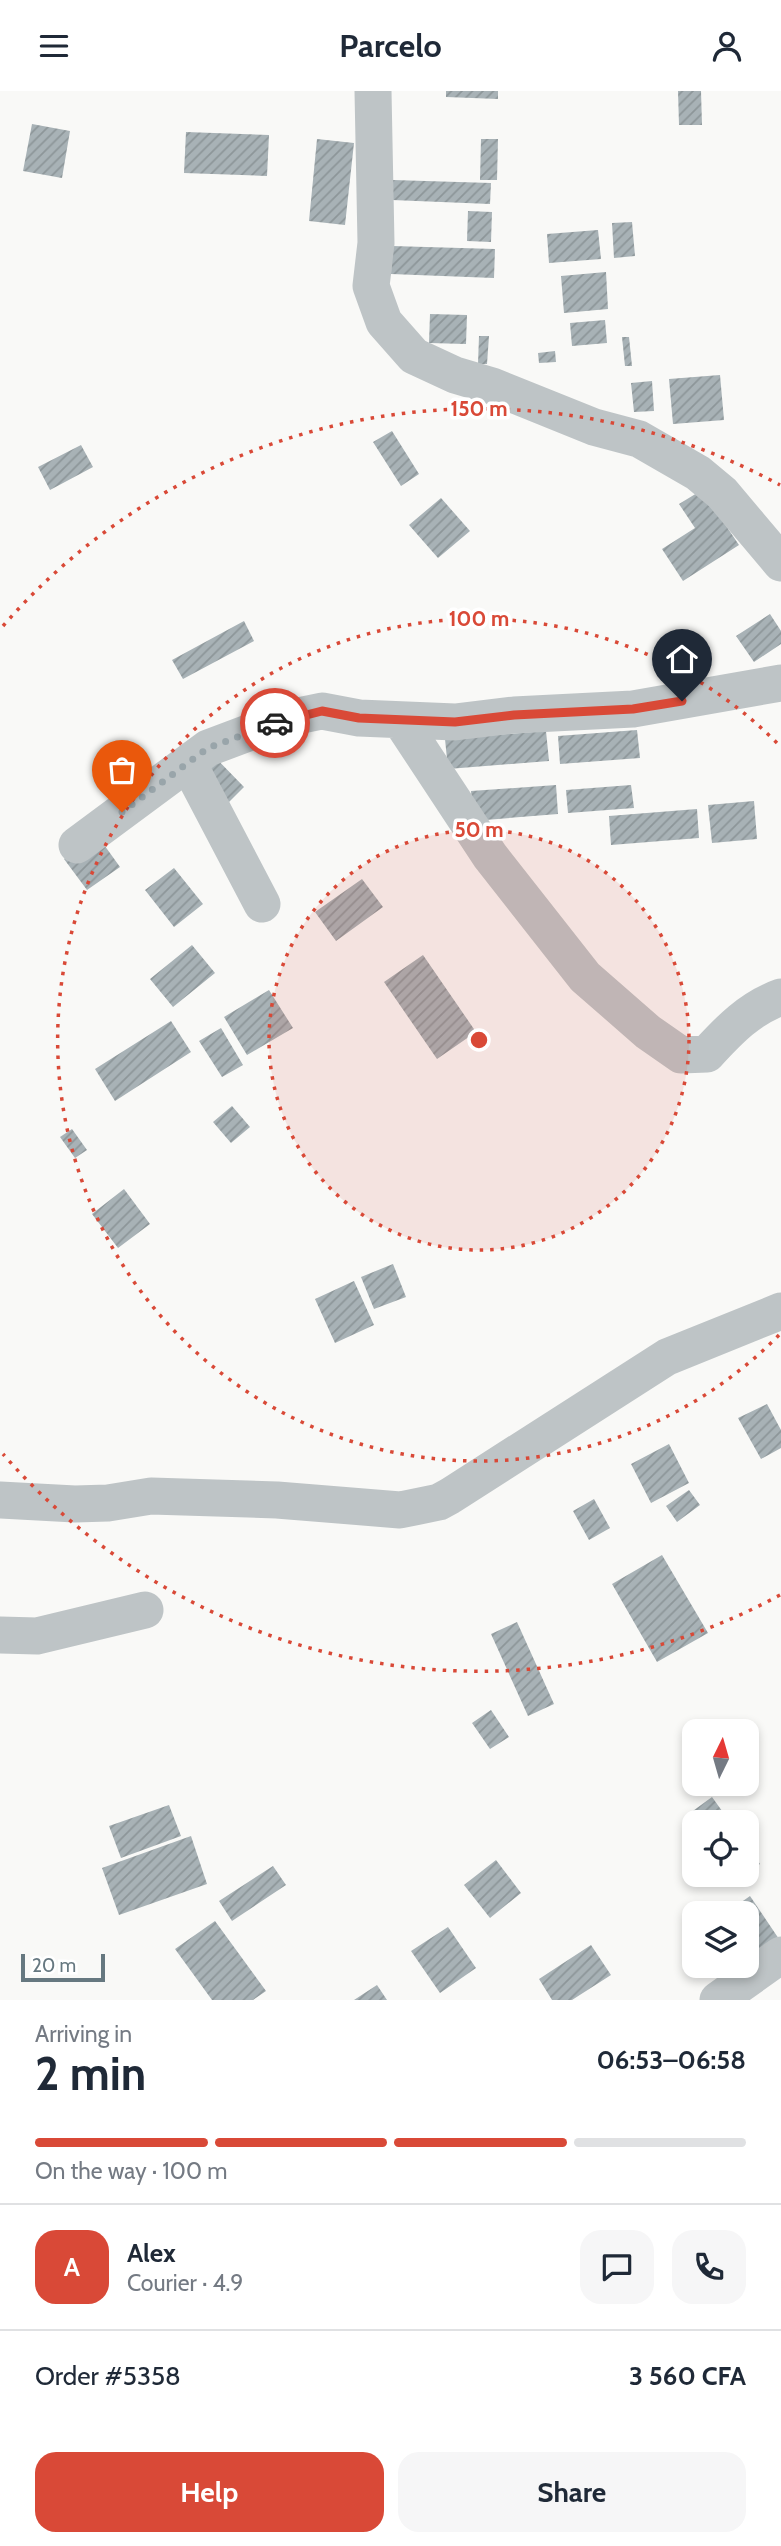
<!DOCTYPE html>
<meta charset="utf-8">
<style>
body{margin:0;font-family:Cabin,sans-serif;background:#f6f6f7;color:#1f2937;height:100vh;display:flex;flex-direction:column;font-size:26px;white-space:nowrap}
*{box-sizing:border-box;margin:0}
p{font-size:23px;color:#747a83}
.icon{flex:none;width:38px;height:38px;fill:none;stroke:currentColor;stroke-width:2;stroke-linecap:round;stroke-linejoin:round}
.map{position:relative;height:1909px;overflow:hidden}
.panel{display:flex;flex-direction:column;background:#fff;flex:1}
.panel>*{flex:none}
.needle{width:46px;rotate:5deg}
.tools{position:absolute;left:682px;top:1628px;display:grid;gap:14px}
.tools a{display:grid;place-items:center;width:77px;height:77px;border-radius:14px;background:#fff;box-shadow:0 4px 10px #0003;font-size:35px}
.scale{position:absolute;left:21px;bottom:18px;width:84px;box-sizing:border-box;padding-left:7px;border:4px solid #667880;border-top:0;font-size:19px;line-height:24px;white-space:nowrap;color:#667880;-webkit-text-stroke:5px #fff;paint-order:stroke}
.pin{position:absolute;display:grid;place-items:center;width:60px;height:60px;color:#fff;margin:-72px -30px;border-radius:50% 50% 50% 0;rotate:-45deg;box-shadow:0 0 7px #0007}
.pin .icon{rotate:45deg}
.courier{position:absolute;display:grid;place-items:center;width:70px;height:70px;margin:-35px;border:5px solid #d94937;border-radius:50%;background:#fff;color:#222;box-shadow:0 2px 9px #0007}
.overview em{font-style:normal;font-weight:700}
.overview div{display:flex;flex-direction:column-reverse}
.overview{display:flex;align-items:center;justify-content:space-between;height:119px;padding:0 35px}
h1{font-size:46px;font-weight:700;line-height:52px}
.bar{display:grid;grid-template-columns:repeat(4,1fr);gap:10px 7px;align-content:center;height:84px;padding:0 35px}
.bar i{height:9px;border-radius:5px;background:#e0e1e3}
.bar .selected{background:#d94937}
.bar p{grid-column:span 4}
.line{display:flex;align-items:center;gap:18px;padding:0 35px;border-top:2px solid #e0e1e3}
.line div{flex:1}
.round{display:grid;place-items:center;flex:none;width:74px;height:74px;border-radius:21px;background:#f6f6f7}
.action{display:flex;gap:14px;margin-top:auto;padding:14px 35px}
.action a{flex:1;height:80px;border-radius:21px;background:#d94937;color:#fff;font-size:28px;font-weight:700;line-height:80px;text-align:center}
.action a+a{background:#f6f6f7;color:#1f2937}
header{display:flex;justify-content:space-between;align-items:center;height:91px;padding:0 35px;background:#fff;font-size:32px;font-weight:700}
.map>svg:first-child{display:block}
</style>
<header><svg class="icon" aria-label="menu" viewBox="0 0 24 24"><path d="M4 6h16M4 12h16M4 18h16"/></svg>Parcelo<svg class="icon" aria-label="person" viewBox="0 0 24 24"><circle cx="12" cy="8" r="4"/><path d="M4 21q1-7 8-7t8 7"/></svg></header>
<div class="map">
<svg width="781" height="1909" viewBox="0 0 781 1909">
<defs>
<pattern id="building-hatch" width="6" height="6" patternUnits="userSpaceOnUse" patternTransform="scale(1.75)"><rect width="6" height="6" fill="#a8b2b6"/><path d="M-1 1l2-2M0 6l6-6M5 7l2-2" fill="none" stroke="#8d9699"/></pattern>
</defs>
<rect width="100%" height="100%" fill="#f9f9f7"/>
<path fill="url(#building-hatch)" d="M446,0h52v8l-52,-2z
M678,0h23l1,34h-23z
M32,33l38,7 -8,47 -39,-7z
M186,41l83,3 -2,41 -83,-3z
M317,48l37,4 -9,82 -36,-4z
M481,48h17l-1,41h-17z
M393,89l98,3 -1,21 -98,-4z
M468,120l24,1 -1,30 -24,-1z
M632,131l3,34 -21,2 -2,-35z
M598,139l3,29 -52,4 -2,-29z
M392,155l103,3 -1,29 -103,-4z
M606,181l2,37 -44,4 -3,-37z
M430,223l37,1 -1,29 -37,-1z
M605,229l2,23 -35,3 -2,-23z
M479,245h10l-2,28h-9z
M622,246h7l3,29h-7z
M555,260l1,11 -17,1 -1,-10z
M720,284l4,45 -51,4 -4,-45z
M652,290l2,30 -20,1 -3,-29z
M392,340l27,43 -18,12 -28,-44z
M81,354l12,22 -43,23 -12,-23z
M702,399l37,55 -56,36 -21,-32 33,-21 -16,-24z
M441,407l29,33 -32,27 -29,-33z
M770,523l11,17v13l-27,18 -18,-26z
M244,530l10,20 -71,38 -11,-19z
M637,639l3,28 -80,6 -2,-28z
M546,640l3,30 -101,8 -3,-30z
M209,660l35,36 -18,18 -36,-36z
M556,694l2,29 -85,7 -2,-30z
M631,694l3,23 -66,5 -2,-23z
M754,710l3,38 -45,4 -4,-38z
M697,718l2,29 -88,7 -2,-29z
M97,744l23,32 -33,23 -23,-31z
M174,777l29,36 -29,23 -29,-37z
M362,788l21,28 -47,34 -21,-29z
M192,854l23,28 -42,34 -23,-28z
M423,864l53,77 -39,27 -53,-77z
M269,899l24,38 -46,27 -23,-38z
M171,930l20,31 -76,49 -20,-32z
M221,937l22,37 -21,12 -23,-36z
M232,1015l18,21 -19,16 -18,-21z
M72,1038l15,21 -12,8 -15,-21z
M124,1098l26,35 -32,24 -26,-34z
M393,1173l13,33 -32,12 -13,-32z
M354,1190l20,44 -39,18 -20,-44z
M767,1313l14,26v18l-20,11 -23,-41z
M669,1353l20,39 -38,20 -20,-39z
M689,1399l11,15 -23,17 -11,-16z
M594,1408l16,29 -21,12 -16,-29z
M662,1464l46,78 -51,29 -45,-78z
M517,1531l37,82 -26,12 -37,-82z
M491,1619l18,27 -19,12 -18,-26z
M712,1706l18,25h-35v7l-9,-13z
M169,1714l12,31 -60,22 -12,-32z
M191,1745l16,48 -88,31 -17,-47z
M747,1754l13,19 -13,9z
M496,1769l25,33 -31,25 -26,-33z
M273,1775l13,19 -54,36 -13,-20z
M727,1783h19l-13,9z
M750,1805l31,46 -24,22 -10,-14v-37h-21z
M215,1830l51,70 -13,9h-41l-37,-51z
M448,1836l28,41 -36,25 -29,-42z
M591,1854l20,30 -39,25h-20l-13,-21z
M377,1894l10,15h-33z"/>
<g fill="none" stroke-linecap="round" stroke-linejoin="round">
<path stroke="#bec4c6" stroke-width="37" d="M373,0l3,152 -5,43 13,36 30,34 41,19 37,11 102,41 45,12 59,34 24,20 59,70
M401,630l89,135 95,121 63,55 33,23 26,-1c22,-24 43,-46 74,-57
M188,672l74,141
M77,754l131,-97 80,-30 34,-7 37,7 96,4 59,-7 119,-6 148,-26
M0,1409l75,4 33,-1 43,-7 126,4 123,10 39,-8 11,-6 217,-139 114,-46
M0,1544l37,1 108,-26
M718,1909l63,-45"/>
</g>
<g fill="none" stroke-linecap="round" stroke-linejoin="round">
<path stroke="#99a5aa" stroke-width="7" stroke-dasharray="0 12.6" d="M122,721l86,-64 67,-25"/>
<path stroke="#d94937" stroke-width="9" d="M275,632l47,-12 37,7 96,4 59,-7 119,-6 49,-8"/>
</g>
<circle cx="479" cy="949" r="210" fill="#d94937" fill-opacity=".12"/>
<g fill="none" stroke="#d94937" stroke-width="3.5" stroke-dasharray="3.5 7">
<circle cx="479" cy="949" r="210"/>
<path d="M779 1244A421 421 0 1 1 779 654"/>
<path d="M780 1504A631 631 0 0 1 3 1363M3 535A631 631 0 0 1 780 394"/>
</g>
<circle cx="479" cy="949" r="10" fill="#d94937" stroke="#fff" stroke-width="3.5"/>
<g font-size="21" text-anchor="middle" font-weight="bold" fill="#d94937" stroke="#fff" stroke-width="7" stroke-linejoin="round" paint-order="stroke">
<text x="479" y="325">150 m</text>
<text x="479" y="535">100 m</text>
<text x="479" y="746">50 m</text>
</g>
</svg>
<div class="tools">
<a><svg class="needle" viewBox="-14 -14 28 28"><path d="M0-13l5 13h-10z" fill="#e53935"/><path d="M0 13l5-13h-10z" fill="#747a83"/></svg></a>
<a><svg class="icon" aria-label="locate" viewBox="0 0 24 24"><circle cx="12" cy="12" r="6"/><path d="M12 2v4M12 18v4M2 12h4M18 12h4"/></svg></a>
<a><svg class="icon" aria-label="layers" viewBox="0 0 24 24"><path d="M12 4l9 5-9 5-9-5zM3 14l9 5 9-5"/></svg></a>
</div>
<div class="scale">20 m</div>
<div class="pin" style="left:122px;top:721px;background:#ea580c"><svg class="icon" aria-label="bag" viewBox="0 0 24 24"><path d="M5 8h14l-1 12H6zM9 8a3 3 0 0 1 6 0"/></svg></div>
<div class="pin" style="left:682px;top:610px;background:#1f2937"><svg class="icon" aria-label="home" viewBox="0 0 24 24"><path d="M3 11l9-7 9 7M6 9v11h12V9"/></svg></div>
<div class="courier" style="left:275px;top:632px"><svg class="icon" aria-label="car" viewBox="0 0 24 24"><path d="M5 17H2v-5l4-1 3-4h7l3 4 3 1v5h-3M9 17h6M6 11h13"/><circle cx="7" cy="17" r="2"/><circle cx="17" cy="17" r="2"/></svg></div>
</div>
<section class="panel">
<div class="overview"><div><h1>2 min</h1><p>Arriving in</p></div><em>06:53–06:58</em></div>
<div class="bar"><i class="selected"></i><i class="selected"></i><i class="selected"></i><i></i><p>On the way · 100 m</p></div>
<div class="line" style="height:126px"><b class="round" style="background:#d94937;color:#fff">A</b><div><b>Alex</b><p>Courier · 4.9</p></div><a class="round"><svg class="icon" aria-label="chat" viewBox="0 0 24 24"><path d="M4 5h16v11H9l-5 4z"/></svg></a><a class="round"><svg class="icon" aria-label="phone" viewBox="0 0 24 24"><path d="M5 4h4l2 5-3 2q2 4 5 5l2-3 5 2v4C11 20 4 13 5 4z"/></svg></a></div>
<div class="line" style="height:91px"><div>Order #5358</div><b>3 560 CFA</b></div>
<div class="action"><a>Help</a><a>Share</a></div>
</section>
